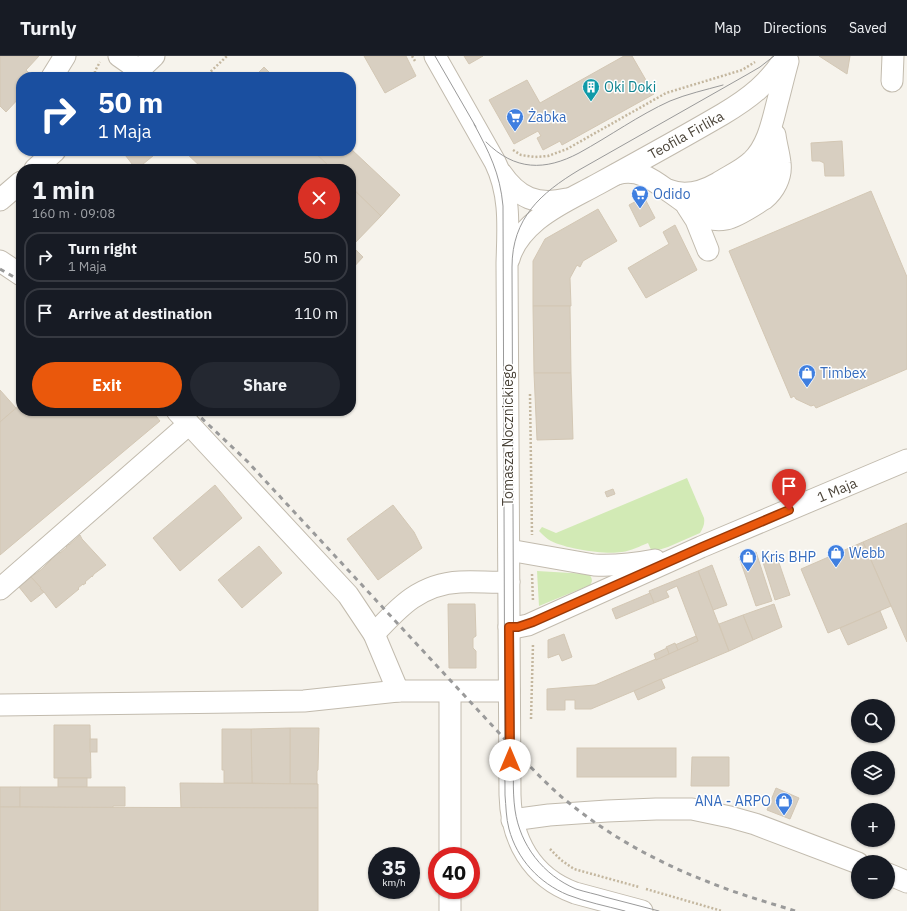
<!DOCTYPE html>
<html lang="en">
<head>
<meta charset="utf-8">
<style>
  :root { --surface:#171b24; --page:#242831; --text:#f1f3f6; --muted:#9ea1a6; --line:#363941; --accent:#ea580c }
  body { margin:0; font-family:"IBM Plex Sans",sans-serif; background:var(--page); color:var(--text); height:100vh; display:flex; flex-direction:column; font-size:15px; white-space:nowrap }
  * { box-sizing:border-box; margin:0 }
  p { font-size:13px; color:var(--muted) }
  .icon { flex:none; width:22px; height:22px; fill:none; stroke:currentColor; stroke-width:2; stroke-linecap:round; stroke-linejoin:round }
  .map { position:relative; flex:1; overflow:hidden }
  .drawer { position:absolute; left:16px; top:108px; width:340px; height:252px; display:flex; flex-direction:column; background:var(--surface); border-radius:16px; box-shadow:0 1px 3px #0004 }
  .drawer>* { flex:none }
  .banner { position:absolute; left:16px; top:16px; width:340px; height:84px; border-radius:16px; box-shadow:0 1px 3px #0004; background:#1a4fa0; color:#fff; overflow:hidden }
  .controls { position:absolute; left:851px; top:643px; display:grid; gap:8px }
  .controls a { display:grid; place-items:center; width:44px; height:44px; border-radius:50%; background:var(--surface); box-shadow:0 1px 3px #0004; font-size:20px }
  .speed { position:absolute; left:368px; top:791px; display:flex; gap:8px; font-size:20px; font-weight:700; text-align:center }
  .speed>* { display:grid; place-content:center; width:52px; height:52px; border-radius:50%; background:var(--surface); box-shadow:0 1px 3px #0004; line-height:1 }
  .speed small { font-size:10px; font-weight:400 }
  .speed .limit { border:6px solid #d22; background:#fff; color:#111 }
  .pin { position:absolute; display:grid; place-items:center; width:34px; height:34px; color:#fff; margin:-41px -17px; border-radius:50% 50% 50% 0; rotate:-45deg; box-shadow:0 0 4px #0007 }
  .pin .icon { rotate:45deg }
  .me { position:absolute; width:44px; margin:-22px; rotate:0deg; stroke-linejoin:round; filter:drop-shadow(0 0 3px #0008) }
  .turn { display:flex; align-items:center; gap:14px; height:84px; padding:0 16px; font-size:18px }
  .turn .icon { width:52px; height:52px; stroke-width:2.5 }
  .turn b { display:block; font-size:28px; line-height:34px }
  .round { display:grid; place-items:center; flex:none; width:42px; height:42px; border-radius:21px; background:var(--page) }
  .headline { display:flex; align-items:center; justify-content:space-between; height:68px; padding:0 16px }
  h1 { font-size:24px; font-weight:700; line-height:30px }
  .primary-button { display:flex; gap:8px; margin-top:auto; padding:8px 16px }
  .primary-button a { flex:1; height:46px; border-radius:24px; background:var(--accent); color:#fff; font-size:16px; font-weight:700; line-height:46px; text-align:center }
  .primary-button a+a { background:var(--page); color:var(--text) }
  ul { padding:0; list-style:none }
  li { display:flex; align-items:center; gap:12px; height:50px; margin:0 8px 6px; padding:0 8px; border:2px solid var(--line); border-radius:16px }
  li div { flex:1 }
  li b { display:block; font-size:15px }
  li em { font-style:normal }
  header { display:flex; align-items:center; gap:24px; box-sizing:border-box; height:56px; padding:0 20px; background:var(--surface); border-bottom:1px solid var(--line) }
  header strong { font-size:19px }
  nav { display:flex; gap:22px; margin-inline-start:auto; font-size:14px }
  .map>svg:first-child { display:block }
</style>
</head>
<body>
<header>
<strong>Turnly</strong>
<nav><a>Map</a><a>Directions</a><a>Saved</a></nav>
</header>
<div class="map">
<svg width="907" height="855" viewBox="0 0 907 855">
  <rect width="100%" height="100%" fill="#f6f3ec"/>
  <g fill="#d2eab5">
    <path d="M687,422L704,462C705,468 703,472 700,477L668,491L652,496L648,487C640,490 631,495 622,496C605,499 567,493 551,485C547,483 543,479 539,475L542,471L556,477Z"/>
    <path d="M537,515L588,518L590,519C592,523 593,525 590,529L539,550Z"/>
  </g>
  <g fill="#d8cfc1" stroke="#d3c7b4">
    <path d="M0,0H39L26,14L33,21H21V40L6,56L0,50Z"/>
    <path d="M364,0H406L416,20L385,37Z"/>
    <path d="M464,0H483L469,8Z"/>
    <path d="M624,0H632L654,38L562,89L560,85L543,94L537,82L541,80L538,75L514,88L489,44L527,24L540,47Z"/>
    <path d="M819,0H850L847,18Z"/>
    <path d="M264,11L274,21H254Z"/>
    <path d="M842,85L844,120H825L824,107L820,105H812L811,87Z"/>
    <path d="M351,93L400,139L381,160L351,131V113H332L313,95H351Z"/>
    <path d="M122,95H159L137,113H136Z"/>
    <path d="M184,95H313L332,113H203Z"/>
    <path d="M351,131L381,160L352,190L363,201L351,214Z"/>
    <path d="M871,135L907,221V313L816,352L814,349L811,350L796,343L794,340L791,342L729,195Z"/>
    <path d="M644,141L655,162L640,171L629,149Z"/>
    <path d="M598,153L617,185L583,205L580,211L577,209L570,222L571,250H533V205L545,183Z"/>
    <path d="M675,169L697,214L646,242L628,212L669,188L663,176Z"/>
    <path d="M533,250H570L571,317H534Z"/>
    <path d="M534,317H571L573,383L537,384Z"/>
    <path d="M0,334L16,352L0,366Z"/>
    <path d="M21,348V355H152L160,365L0,499V366Z"/>
    <path d="M215,429L242,462L180,515L153,482Z"/>
    <path d="M613,433L615,438L607,441L605,436Z"/>
    <path d="M393,449L414,476L422,492L378,524L347,483Z"/>
    <path d="M907,467V586L863,486Z"/>
    <path d="M80,479L82,483L106,509L94,518L92,521V520L85,526L86,527L83,529V528L78,532L79,533L56,552L44,536L40,532H41L31,521L42,513L51,504V502L58,496L60,497L67,491L66,490L69,488V489Z"/>
    <path d="M863,486L891,550L828,577L801,513Z"/>
    <path d="M259,490L282,517L242,552L218,524Z"/>
    <path d="M756,496L772,545L756,550L739,501Z"/>
    <path d="M776,498L790,539L775,544L762,503Z"/>
    <path d="M712,509L727,549L713,554L698,515Z"/>
    <path d="M698,515L729,595L591,653H575V644H565V654H547V633L595,629L698,585L677,530L666,535L669,541L654,547L649,535Z"/>
    <path d="M31,521L41,532H40L42,535H43L44,536L31,546L19,531Z"/>
    <path d="M650,537L654,547L616,563L612,553Z"/>
    <path d="M448,548H475L476,580L473,582V592L476,595V612H449Z"/>
    <path d="M774,548L782,571L753,584L743,559Z"/>
    <path d="M880,555L887,572L848,589L840,572Z"/>
    <path d="M743,559L753,584L729,595L719,568Z"/>
    <path d="M564,578L572,601L562,605L559,598L548,602V584Z"/>
    <path d="M696,580L698,585L678,594L675,589Z"/>
    <path d="M675,587L678,594L669,598L666,591Z"/>
    <path d="M667,592L669,598L656,604L654,598Z"/>
    <path d="M661,623L665,632L638,644L634,635Z"/>
    <path d="M54,669H90L91,722H54Z"/>
    <path d="M290,672H319L318,714L317,715V728H290Z"/>
    <path d="M290,672V728L252,727L251,673Z"/>
    <path d="M222,673H251L252,727H224V714H222Z"/>
    <rect x="90" y="683" width="7" height="13"/>
    <rect x="577" y="692" width="99" height="29"/>
    <path d="M692,701H729V730H691Z"/>
    <rect x="58" y="722" width="29" height="9"/>
    <path d="M180,727L318,728V752H181Z"/>
    <rect x="0" y="731" width="20" height="20"/>
    <path d="M20,731H125V750H113V752L20,751Z"/>
    <path d="M776,732L799,742L790,763L767,754Z"/>
    <path d="M0,751L318,752V855H0Z"/>
  </g>
  <g fill="none" stroke-linecap="round" stroke-linejoin="round">
    <g stroke="#c2bbae" stroke-width="23">
      <g id="minor">
        <path d="M119,0L139,14"/>
        <path d="M435,0L495,106C511,139 508,172 507,207L510,739C511,783 531,821 575,837L642,855"/>
        <path d="M52,21L65,0"/>
        <path d="M132,21L154,0"/>
        <path d="M892,25L893,0"/>
        <path d="M35,113L55,95"/>
        <path d="M501,117C518,142 537,150 567,143"/>
        <path d="M617,118C637,112 652,123 667,134C676,140 684,146 692,152C704,160 711,166 726,163C737,161 754,149 764,143C774,135 782,121 780,107C779,97 776,88 775,79"/>
        <path d="M668,134C685,141 704,135 718,127C729,120 743,114 752,105C769,89 773,62 779,40C782,28 785,16 788,5"/>
        <path d="M0,144L21,126"/>
        <path d="M687,147C708,157 724,144 742,134C749,130 757,126 763,120C769,111 773,101 774,91"/>
        <path d="M687,150L696,164L708,194"/>
        <path d="M509,203C513,188 525,174 537,164C555,149 578,139 598,128C640,105 682,82 723,58C750,42 769,27 786,0"/>
        <path d="M0,205L21,219"/>
        <path d="M177,355L348,539L374,578L398,635"/>
        <path d="M509,494L594,509C615,510 634,508 655,504"/>
        <path d="M0,533L189,368"/>
        <path d="M509,571H518L528,569L701,491L907,404"/>
        <path d="M374,578C399,551 420,528 460,526C476,525 493,527 509,526"/>
        <path d="M450,635V800"/>
        <path d="M0,649L304,645L398,635H509"/>
        <path d="M512,764L549,759L607,755L656,753H692L730,761L755,768L858,807"/>
        <path d="M888,818L907,826"/>
        <path d="M450,834V855"/>
      </g>
    </g>
    <g stroke="#c4b79f" stroke-width="2.5" stroke-dasharray="2 2" stroke-linecap="butt">
      <path d="M412,0L415,5"/>
      <path d="M95,21V15L100,6"/>
      <path d="M205,21L227,0"/>
      <path d="M513,94L521,99L535,101L548,100L567,93L666,37L742,14L755,6"/>
      <path d="M530,338L532,479"/>
      <path d="M532,518L533,545"/>
      <path d="M531,663L533,588"/>
      <path d="M550,793L561,804L574,813L639,831"/>
      <path d="M646,833L722,855"/>
    </g>
    <use href="#minor" stroke="#fff" stroke-width="21"/>
    <g stroke="#9a9a9a" stroke-width="1">
      <path d="M435,0L476,71"/>
      <path d="M474,68C489,96 500,117 503,150L505,739C506,750 506,762 509,773C517,803 539,827 568,839C586,846 606,850 625,855"/>
      <path d="M486,86C515,115 545,115 579,97C610,80 639,59 670,45C687,38 705,34 723,29"/>
      <path d="M659,855C641,850 623,846 605,841C596,838 585,836 576,833C543,819 520,789 515,754C512,733 514,711 514,690L512,211C512,162 541,137 579,114L748,18L760,11L774,0"/>
    </g>
    <g stroke="#9a9a9a" stroke-width="3" stroke-dasharray="5 5" stroke-linecap="butt">
      <path d="M0,213L21,225"/>
      <path d="M194,355L247,405L514,693C534,715 554,736 578,754C618,785 664,809 711,827C738,838 767,846 795,855"/>
    </g>
  </g>
  <g fill="none" stroke-linecap="round" stroke-linejoin="round">
    <g stroke="#983908" stroke-width="10">
      <path id="route" d="M510,704L509,571H518L533,566L702,491L789,454"/>
    </g>
    <use href="#route" stroke="#ea580c" stroke-width="7"/>
  </g>
  <defs>
    <g id="building-pin" transform="scale(0.9)"><path d="M0 17L-7.5 6A9.5 9.5 0 1 1 7.5 6Z" fill="#0f9aa8" stroke="#fff"/><path d="M-4-6H4V6H1V3H-1V6H-4ZM-2.5-4.3h1.7v1.8h-1.7ZM.8-4.3h1.7v1.8H.8ZM-2.5-1h1.7V.8h-1.7ZM.8-1h1.7V.8H.8Z" fill="#fff"/></g>
    <g id="supermarket-pin" transform="scale(0.9)"><path d="M0 17L-7.5 6A9.5 9.5 0 1 1 7.5 6Z" fill="#3f7fe0" stroke="#fff"/><path d="M-6-5.5h2.5l.6 2H6L4.5 2H-2.5L-4.4-4H-6ZM-1.5 3.2a1.3 1.3 0 1 0 .1 0ZM3 3.2a1.3 1.3 0 1 0 .1 0Z" fill="#fff"/></g>
    <g id="shop-pin" transform="scale(0.9)"><path d="M0 17L-7.5 6A9.5 9.5 0 1 1 7.5 6Z" fill="#3f7fe0" stroke="#fff"/><path d="M-5-2.5h2.3a2.7 3.5 0 0 1 5.4 0H5L5.5 6h-11ZM-1.5-2.5h3a1.5 2.3 0 0 0-3 0Z" fill="#fff"/></g>
  </defs>
  <g fill-rule="evenodd">
    <use href="#building-pin" x="591" y="31"/>
    <use href="#supermarket-pin" x="515" y="61"/>
    <use href="#supermarket-pin" x="640" y="138"/>
    <use href="#shop-pin" x="807" y="317"/>
    <use href="#shop-pin" x="836" y="497"/>
    <use href="#shop-pin" x="748" y="501"/>
    <use href="#shop-pin" x="784" y="745"/>
  </g>
  <g text-anchor="middle" dominant-baseline="central" stroke-width="3" stroke-linejoin="round" paint-order="stroke">
    <g font-size="14" fill="#0d838f" stroke="#fff" text-anchor="start">
      <text x="604" y="31">Oki Doki</text>
    </g>
    <g font-size="14" fill="#366cbe" stroke="#fff" text-anchor="start">
      <text x="528" y="61">Żabka</text>
      <text x="653" y="138">Odido</text>
      <text x="820" y="317">Timbex</text>
      <text x="849" y="497">Webb</text>
      <text x="761" y="501">Kris BHP</text>
      <text x="771" y="745" text-anchor="end">ANA - ARPO</text>
    </g>
    <g font-size="14" fill="#4b4439" stroke="#fff">
      <text transform="translate(686 79) rotate(-29)">Teofila Firlika</text>
      <text transform="translate(508 379) rotate(-90)">Tomasza Nocznickiego</text>
      <text transform="translate(837 434) rotate(-23)">1 Maja</text>
    </g>
  </g>
</svg>
<div class="controls">
<a><svg class="icon" aria-label="search" viewBox="0 0 24 24"><circle cx="10" cy="10" r="6"/><path d="M15 15l6 6"/></svg></a>
<a><svg class="icon" aria-label="layers" viewBox="0 0 24 24"><path d="M12 4l9 5-9 5-9-5zM3 14l9 5 9-5"/></svg></a>
<a>+</a>
<a>−</a>
</div>
<div class="speed"><div>35<small>km/h</small></div><div class="limit">40</div></div>
<div class="pin" style="left:789px;top:454px;background:#d93025"><svg class="icon" aria-label="arrive" viewBox="0 0 24 24"><path d="M6 21V4h12l-3 4 3 4H6"/></svg></div>
<svg class="me" style="left:510px;top:704px" viewBox="-20 -20 40 40"><circle r="19" fill="#fff"/><path d="M0-13L10 11 0 6-10 11z" fill="#ea580c"/></svg>
<div class="banner">
<div class="turn"><svg class="icon" aria-label="right" viewBox="0 0 24 24"><path d="M7 20v-9h11M14 6l5 5-5 5"/></svg><div><b>50 m</b>1 Maja</div></div>
</div>
<section class="drawer">
<div class="headline"><div><h1>1 min</h1><p>160 m · 09:08</p></div><a class="round" style="background:#d93025;color:#fff"><svg class="icon" aria-label="close" viewBox="0 0 24 24"><path d="M6 6l12 12M18 6L6 18"/></svg></a></div>
<ul>
<li><svg class="icon" aria-label="right" viewBox="0 0 24 24"><path d="M7 20v-9h11M14 6l5 5-5 5"/></svg><div><b>Turn right</b><p>1 Maja</p></div><em>50 m</em></li>
<li><svg class="icon" aria-label="arrive" viewBox="0 0 24 24"><path d="M6 21V4h12l-3 4 3 4H6"/></svg><div><b>Arrive at destination</b></div><em>110 m</em></li>
</ul>
<div class="primary-button"><a>Exit</a><a>Share</a></div>
</section>
</div>
</body>
</html>
